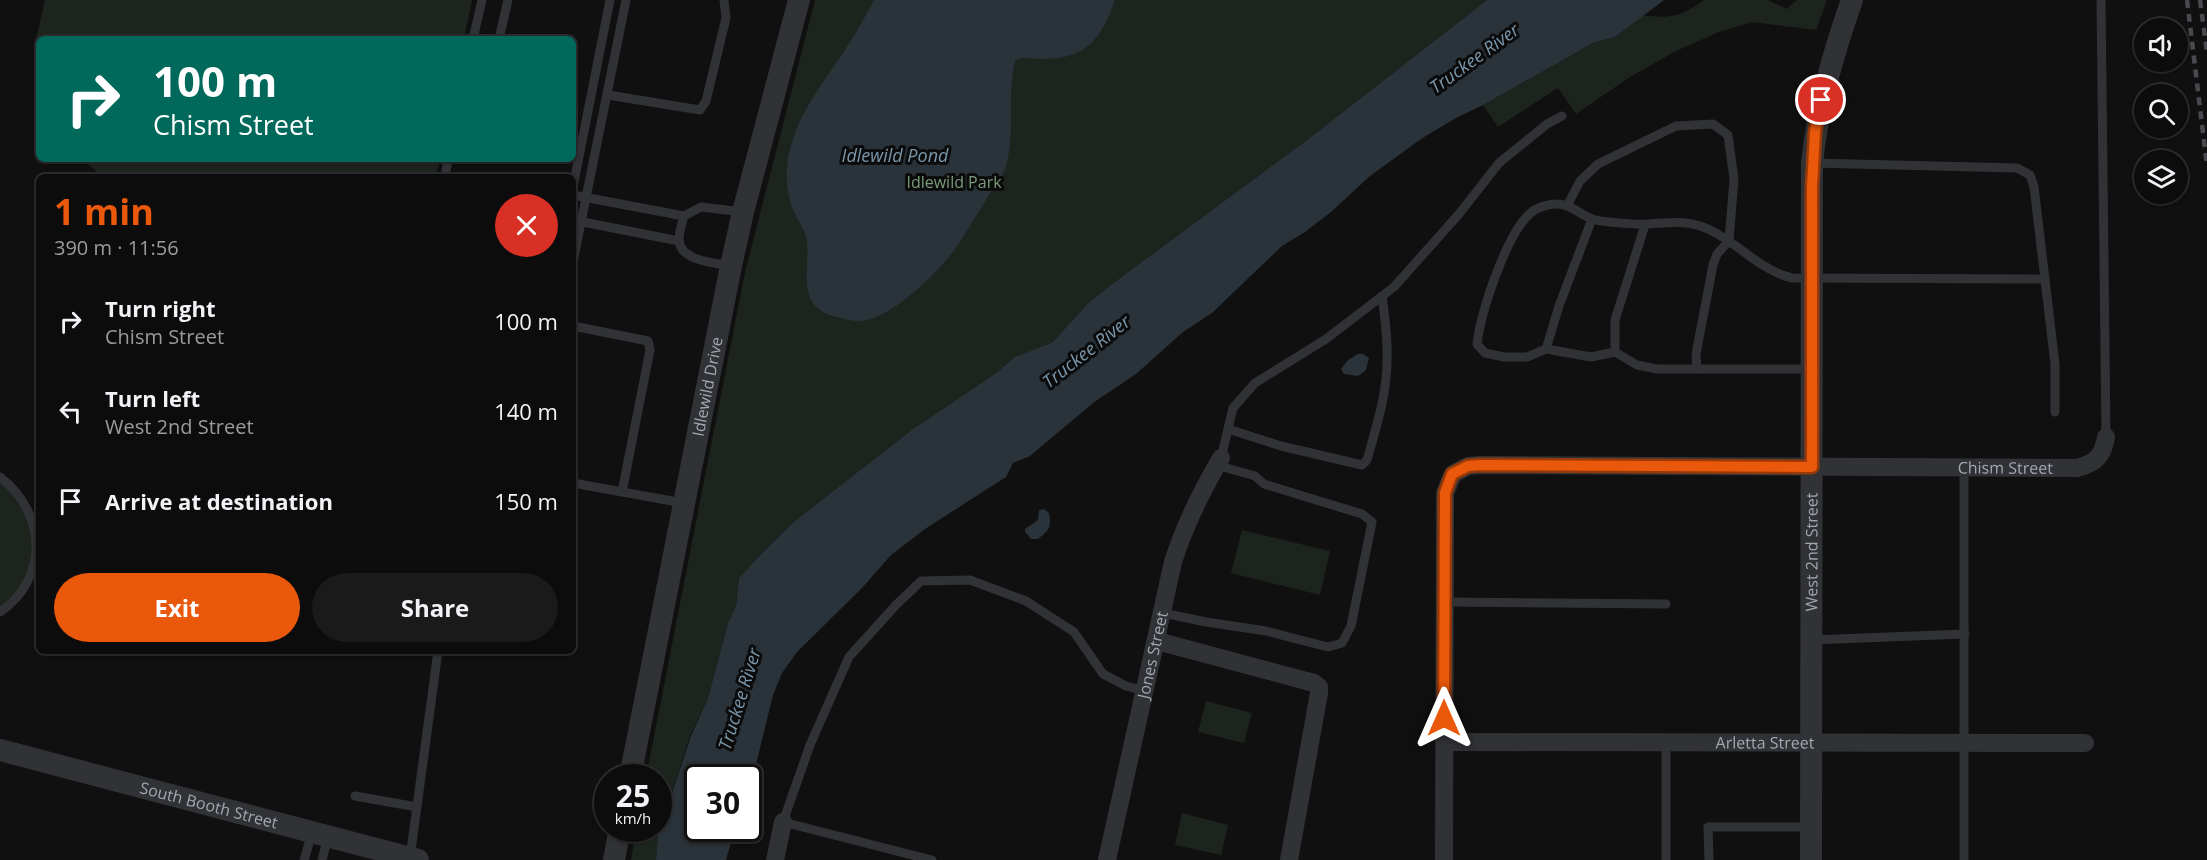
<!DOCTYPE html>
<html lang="en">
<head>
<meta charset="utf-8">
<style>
  :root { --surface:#0c0c0d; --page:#1a1a1b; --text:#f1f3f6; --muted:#9a9b9d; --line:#2c2c2e; --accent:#ea580c }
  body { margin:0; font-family:"Open Sans",sans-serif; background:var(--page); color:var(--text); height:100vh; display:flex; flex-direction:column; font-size:22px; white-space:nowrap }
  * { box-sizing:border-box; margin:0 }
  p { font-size:20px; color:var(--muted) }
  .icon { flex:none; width:33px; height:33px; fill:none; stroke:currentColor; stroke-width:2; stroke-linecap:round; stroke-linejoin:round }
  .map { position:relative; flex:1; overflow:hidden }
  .side { position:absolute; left:36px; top:174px; width:540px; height:480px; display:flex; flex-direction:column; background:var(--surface); border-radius:9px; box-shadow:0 2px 4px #0004,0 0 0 2px var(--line) }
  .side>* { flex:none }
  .hud { position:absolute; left:36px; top:36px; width:540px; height:126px; border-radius:9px; box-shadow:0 2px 4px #0004,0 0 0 2px var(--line); background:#00695c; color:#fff; overflow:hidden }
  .controls { position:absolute; left:2134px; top:18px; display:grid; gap:12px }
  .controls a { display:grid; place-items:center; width:54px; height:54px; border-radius:50%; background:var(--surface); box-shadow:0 2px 4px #0004,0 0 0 2px var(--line); font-size:30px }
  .speed { position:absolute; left:594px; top:764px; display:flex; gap:12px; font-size:30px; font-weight:700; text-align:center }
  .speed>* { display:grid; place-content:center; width:78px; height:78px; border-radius:50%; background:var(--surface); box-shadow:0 2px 4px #0004,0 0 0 2px var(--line); line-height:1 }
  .speed small { font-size:15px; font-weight:400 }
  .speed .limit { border:3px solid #111; border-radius:9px; background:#fff; color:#111 }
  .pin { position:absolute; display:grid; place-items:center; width:51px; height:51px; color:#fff; margin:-26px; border:3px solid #fff; border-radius:50%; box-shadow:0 2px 6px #0007 }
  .me { position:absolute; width:66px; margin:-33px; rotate:0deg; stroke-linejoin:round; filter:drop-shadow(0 0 4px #0008) }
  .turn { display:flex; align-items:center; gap:21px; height:126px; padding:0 18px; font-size:27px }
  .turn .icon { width:78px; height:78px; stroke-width:2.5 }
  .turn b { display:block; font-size:42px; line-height:51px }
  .round { display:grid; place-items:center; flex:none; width:63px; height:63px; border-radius:32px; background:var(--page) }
  .headline { display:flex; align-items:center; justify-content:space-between; height:102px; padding:0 18px }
  h1 { font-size:36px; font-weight:700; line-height:45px; color:var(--accent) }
  .primary-button { display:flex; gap:12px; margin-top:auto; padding:12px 18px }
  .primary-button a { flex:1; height:69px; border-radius:36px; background:var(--accent); color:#fff; font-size:24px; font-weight:700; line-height:69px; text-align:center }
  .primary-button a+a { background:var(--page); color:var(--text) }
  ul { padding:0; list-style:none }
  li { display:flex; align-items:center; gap:18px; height:90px; padding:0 18px }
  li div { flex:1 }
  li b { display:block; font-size:22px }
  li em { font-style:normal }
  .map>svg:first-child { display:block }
</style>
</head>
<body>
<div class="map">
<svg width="2207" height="860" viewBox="0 0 2207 860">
  <rect width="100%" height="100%" fill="#101011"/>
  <g fill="#1d231d">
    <path d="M45,0H472L464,39H39V45L35,44Z"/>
    <path d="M815,0H1487L1307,140L1120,278L1087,304L1053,342L1015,357L996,373L913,429L796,520L763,552L739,578L736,606L728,623L708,698L690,736L658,835L656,860H631L636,828H658V777H646L745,272Z"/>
    <path d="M1704,0H1768L1787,9L1797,0H1827L1816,30L1752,22L1719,32L1676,51L1630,77L1576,114L1558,88L1498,127L1483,105L1595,42L1615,37L1642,15C1670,19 1681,17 1704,0Z"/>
    <path d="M82,159H440L436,177H103Z"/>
    <path d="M0,477L11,485L35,530L28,580L0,612Z"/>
    <path d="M1242,530L1330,551L1320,595L1231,573Z"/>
    <path d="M1206,701L1252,713L1244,743L1198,732Z"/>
    <path d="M1182,813L1228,825L1221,855L1175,845Z"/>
  </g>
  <g fill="#2a3339">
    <path d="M874,0H1115C1101,39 1087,59 1042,59C1033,59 1023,55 1015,61C1006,97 1017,136 1004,172C987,197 972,224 955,249C938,273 897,312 868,320C859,322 850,321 841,318C830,316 817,311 811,300C803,283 809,259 807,241C805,230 799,222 794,212C787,196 785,176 788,159C795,121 813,97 834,66C849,45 862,23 874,0Z"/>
    <path d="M1487,0H1664L1615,37L1595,42L1483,105L1454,119L1421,139L1370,176L1331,212L1305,232L1282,246L1212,313L1183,332L1136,374L1093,403L1030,456L1013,463L1006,477L925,529L891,555L862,588L797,652L782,673L773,695L749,793L748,777H698V828H735L726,860H656L658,835L691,736L708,698L728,623L736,606L739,578L763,552L796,520L913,429L996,373L1015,357L1053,342L1087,304L1120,278L1307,140Z"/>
    <path d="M1358,354H1363L1369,358L1366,370L1358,376L1344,374L1341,369L1348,360Z"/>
    <path d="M1044,509L1049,513C1052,526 1049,531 1038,539H1031L1025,532V529L1038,520L1039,510Z"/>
  </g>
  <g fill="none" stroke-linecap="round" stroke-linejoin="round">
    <g stroke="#313236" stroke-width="9">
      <path d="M2101,0L2106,437"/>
      <path d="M473,39L482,0"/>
      <path d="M499,39L508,0"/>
      <path d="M608,95L700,110L706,101L726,18L724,0"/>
      <path d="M1812,163L2017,168L2030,175L2034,187L2055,364V412"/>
      <path d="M445,177L448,159"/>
      <path d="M573,187L610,0"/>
      <path d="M573,195L684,216"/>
      <path d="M1567,206L1580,181L1598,164L1676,126L1713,124L1728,135L1734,179L1729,241L1717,254L1713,265L1696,354L1697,369"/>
      <path d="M573,220L679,241"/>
      <path d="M573,262L626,0"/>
      <path d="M731,266C715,263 680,261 679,240C679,232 682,223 684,216L701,207L743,212"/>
      <path d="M573,326L648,341L650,350L622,492"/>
      <path d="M1546,349L1559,306L1592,219"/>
      <path d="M1615,352V320L1645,225"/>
      <path d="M1812,369H1657L1637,365L1615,352L1591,357L1546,349L1527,357H1504L1485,353L1477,344C1481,312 1507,230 1533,211C1537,208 1549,204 1555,204C1570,203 1579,214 1592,219C1601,222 1611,222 1619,223C1628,223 1638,225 1647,224C1669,223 1688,219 1710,230C1738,243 1761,271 1792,278L2045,279"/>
      <path d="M1228,429L1281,446L1362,465L1367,460C1376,428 1387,394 1387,361C1388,339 1385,317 1382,296"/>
      <path d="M1221,458L1233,408L1255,383L1326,339L1394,287L1459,214L1499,163L1547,124L1562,116"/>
      <path d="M0,477C46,512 50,578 0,612"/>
      <path d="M573,483L683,503"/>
      <path d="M1445,602L1666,604"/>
      <path d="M1163,613L1206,622L1266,631L1328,647L1342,643L1351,626L1372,522L1362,514L1264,484L1255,476L1216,465"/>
      <path d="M1811,640L1965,634"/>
      <path d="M355,796L417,807"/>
      <path d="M410,858L438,651"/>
      <path d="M304,860L312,833"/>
      <path d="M322,860L328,837"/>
      <path d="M932,860L783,822L810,745L849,657L895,606L921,581L970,580L1026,601L1074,632L1103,674L1126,686L1145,691"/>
      <path d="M1666,860V743"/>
      <path d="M1709,860L1708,827H1811"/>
      <path d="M1964,860V467"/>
    </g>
    <g stroke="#313236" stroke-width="18">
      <path d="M1157,641L1314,683L1319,687V693L1289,860"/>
      <path id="s1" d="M1444,742L2085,743"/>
      <path d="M775,860L783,822"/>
      <path id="s2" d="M1107,860L1173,562C1185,524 1201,492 1221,458"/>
      <path id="s3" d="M1444,860L1445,493L1453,474L1468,466L1480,465L2077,468C2096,463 2103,456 2106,437"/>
    </g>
    <g stroke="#313236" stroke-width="22">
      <path id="s4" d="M0,750L418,860"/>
      <path id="s5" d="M630,777L731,266L743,212L799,0"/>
      <path d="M614,860L620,828"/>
      <path id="s6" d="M1811,860L1812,163C1818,106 1833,54 1852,0"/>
    </g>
    <g stroke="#484a4f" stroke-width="4.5" stroke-dasharray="8 6" stroke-linecap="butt">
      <path d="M2187,0L2207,166"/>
      <path d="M2200,0L2207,52"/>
    </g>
  </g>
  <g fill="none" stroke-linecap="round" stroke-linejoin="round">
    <g stroke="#983908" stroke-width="15">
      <path id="route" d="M1444,718L1445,493L1452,474L1468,466L1480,465L1812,467V187L1815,132L1821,100"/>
    </g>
    <use href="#route" stroke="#ea580c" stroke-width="10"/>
  </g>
  <g text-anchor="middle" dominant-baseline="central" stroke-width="6" stroke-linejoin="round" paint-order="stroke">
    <g font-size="16" fill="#7a9b7a" stroke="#0b0b0c">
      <text x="954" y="182">Idlewild Park</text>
    </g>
    <g font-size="16" fill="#a2a7b1" stroke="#0b0b0c">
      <text stroke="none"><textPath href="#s5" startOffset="398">Idlewild Drive</textPath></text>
      <text stroke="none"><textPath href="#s3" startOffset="942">Chism Street</textPath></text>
      <text stroke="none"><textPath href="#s6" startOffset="308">West 2nd Street</textPath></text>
      <text stroke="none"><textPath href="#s2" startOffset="210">Jones Street</textPath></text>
      <text stroke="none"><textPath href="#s1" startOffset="321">Arletta Street</textPath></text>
      <text stroke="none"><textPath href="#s4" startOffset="216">South Booth Street</textPath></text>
    </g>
    <g font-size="18" font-style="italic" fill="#7a97ab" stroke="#0b0b0c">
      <text transform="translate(1474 58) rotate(-36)">Truckee River</text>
      <text x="895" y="155">Idlewild Pond</text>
      <text transform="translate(1086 351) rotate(-38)">Truckee River</text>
      <text transform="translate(739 699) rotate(-73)">Truckee River</text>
    </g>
  </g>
</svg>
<div class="controls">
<a><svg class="icon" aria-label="sound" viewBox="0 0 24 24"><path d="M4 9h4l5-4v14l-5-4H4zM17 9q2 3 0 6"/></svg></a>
<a><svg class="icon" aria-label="search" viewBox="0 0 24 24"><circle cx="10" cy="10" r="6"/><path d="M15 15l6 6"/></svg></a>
<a><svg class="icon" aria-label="layers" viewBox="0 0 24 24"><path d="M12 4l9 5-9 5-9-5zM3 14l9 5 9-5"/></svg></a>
</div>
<div class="speed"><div>25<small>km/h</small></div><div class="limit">30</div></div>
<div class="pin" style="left:1821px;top:100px;background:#d93025"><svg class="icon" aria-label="arrive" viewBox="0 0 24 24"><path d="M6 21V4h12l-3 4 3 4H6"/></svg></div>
<svg class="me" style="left:1444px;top:718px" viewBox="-20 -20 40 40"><path d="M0-17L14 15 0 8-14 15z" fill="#ea580c" stroke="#fff" stroke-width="4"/></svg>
<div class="hud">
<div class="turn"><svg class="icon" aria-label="right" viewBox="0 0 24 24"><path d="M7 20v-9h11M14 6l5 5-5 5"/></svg><div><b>100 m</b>Chism Street</div></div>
</div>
<section class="side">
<div class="headline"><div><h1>1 min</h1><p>390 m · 11:56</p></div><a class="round" style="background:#d93025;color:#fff"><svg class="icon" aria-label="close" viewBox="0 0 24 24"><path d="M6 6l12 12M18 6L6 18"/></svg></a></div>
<ul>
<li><svg class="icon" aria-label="right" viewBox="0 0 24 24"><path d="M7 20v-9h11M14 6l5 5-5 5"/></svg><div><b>Turn right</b><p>Chism Street</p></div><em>100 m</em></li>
<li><svg class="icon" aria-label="left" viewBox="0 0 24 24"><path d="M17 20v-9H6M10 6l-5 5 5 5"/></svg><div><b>Turn left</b><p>West 2nd Street</p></div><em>140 m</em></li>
<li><svg class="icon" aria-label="arrive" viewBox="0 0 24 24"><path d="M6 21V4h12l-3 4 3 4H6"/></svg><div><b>Arrive at destination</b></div><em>150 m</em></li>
</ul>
<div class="primary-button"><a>Exit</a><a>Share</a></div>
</section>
</div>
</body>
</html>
